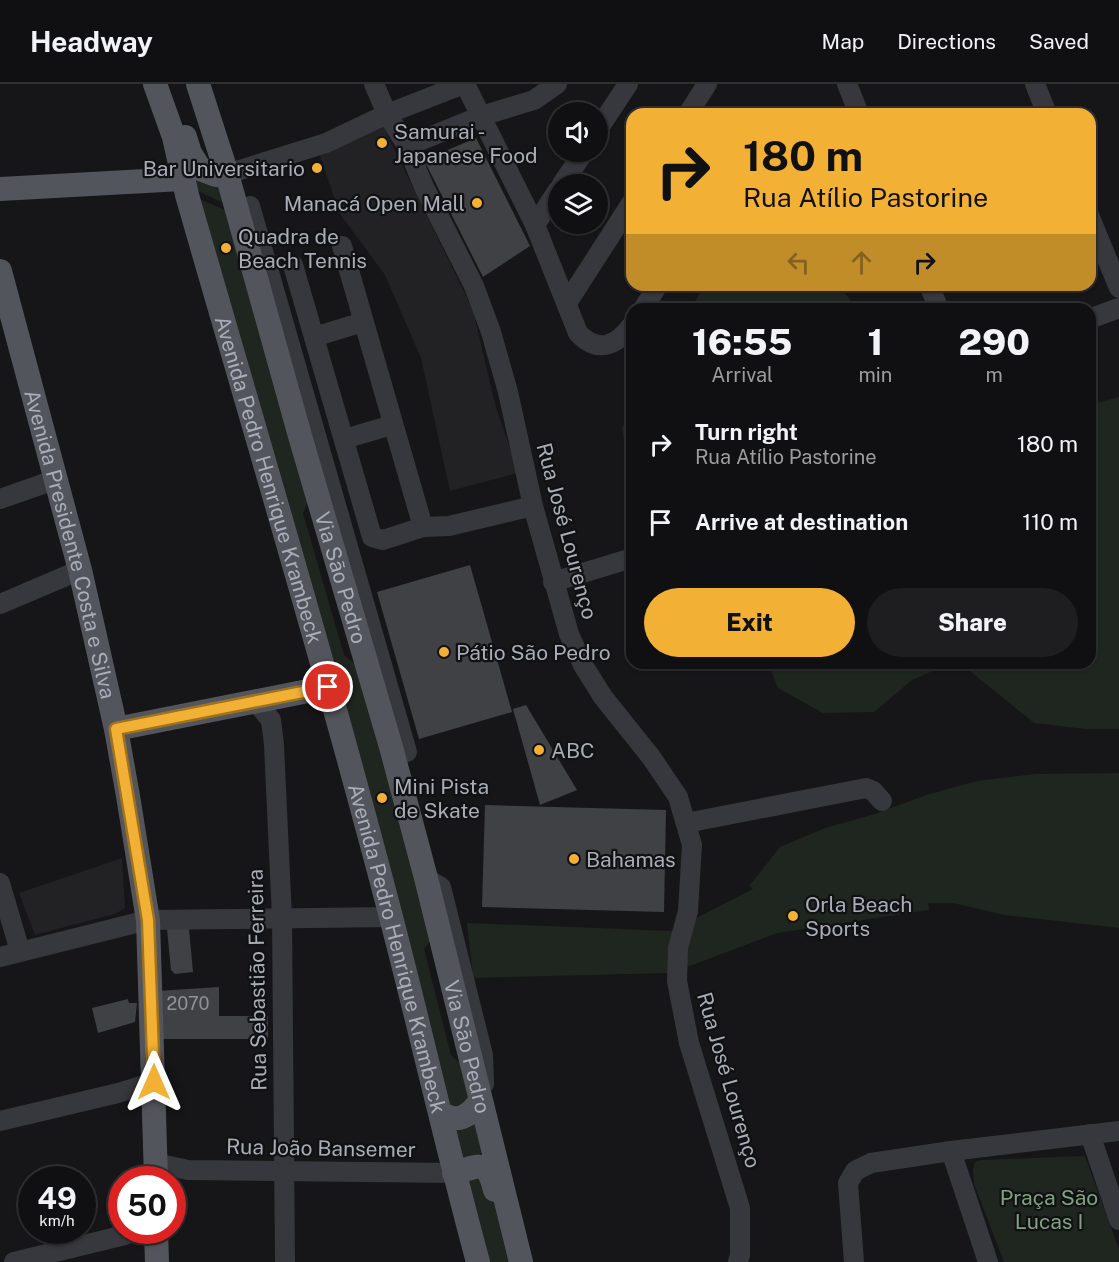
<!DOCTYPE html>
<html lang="en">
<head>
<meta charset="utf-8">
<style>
  :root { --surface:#101012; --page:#1e1e20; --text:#f1f3f6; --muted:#9c9d9f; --line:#303032; --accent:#f2b134 }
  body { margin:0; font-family:"Public Sans",sans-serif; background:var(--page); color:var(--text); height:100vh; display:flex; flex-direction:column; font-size:22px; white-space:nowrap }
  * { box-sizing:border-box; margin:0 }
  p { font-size:20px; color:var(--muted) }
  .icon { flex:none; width:33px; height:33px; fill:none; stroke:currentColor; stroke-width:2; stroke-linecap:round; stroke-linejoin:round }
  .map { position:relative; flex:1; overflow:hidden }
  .details { position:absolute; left:626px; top:219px; width:470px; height:366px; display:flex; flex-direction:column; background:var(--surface); border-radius:18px; box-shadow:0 2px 4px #0004,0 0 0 2px var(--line) }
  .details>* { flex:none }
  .banner { position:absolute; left:626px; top:24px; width:470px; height:183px; border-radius:18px; box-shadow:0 2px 4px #0004,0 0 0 2px var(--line); background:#f2b134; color:#111; overflow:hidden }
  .controls { position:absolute; left:548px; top:18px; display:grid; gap:12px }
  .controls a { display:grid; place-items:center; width:60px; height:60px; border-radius:50%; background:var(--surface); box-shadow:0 2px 4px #0004,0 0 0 2px var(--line); font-size:30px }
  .speed { position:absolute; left:18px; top:1082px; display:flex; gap:12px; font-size:30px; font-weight:700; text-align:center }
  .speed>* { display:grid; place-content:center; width:78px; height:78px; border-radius:50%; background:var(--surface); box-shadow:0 2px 4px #0004,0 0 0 2px var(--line); line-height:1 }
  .speed small { font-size:15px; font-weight:400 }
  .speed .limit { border:9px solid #d22; background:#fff; color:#111 }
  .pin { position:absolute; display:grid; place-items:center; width:51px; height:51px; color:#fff; margin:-26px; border:3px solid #fff; border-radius:50%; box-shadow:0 2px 6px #0007 }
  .me { position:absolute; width:66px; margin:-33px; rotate:0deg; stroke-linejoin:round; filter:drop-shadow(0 0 4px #0008) }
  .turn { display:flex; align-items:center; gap:21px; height:126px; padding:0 18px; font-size:27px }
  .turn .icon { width:78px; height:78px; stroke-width:2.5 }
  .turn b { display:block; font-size:42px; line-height:51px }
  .lanes { display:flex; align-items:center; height:57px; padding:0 18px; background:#0003; justify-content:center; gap:30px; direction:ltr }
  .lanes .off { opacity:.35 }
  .eta { display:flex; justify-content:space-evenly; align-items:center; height:102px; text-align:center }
  .eta b { font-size:36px; font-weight:800; line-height:42px }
  .cta { display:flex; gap:12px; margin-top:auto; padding:12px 18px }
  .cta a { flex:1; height:69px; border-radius:36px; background:var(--accent); color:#111; font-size:24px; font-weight:800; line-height:69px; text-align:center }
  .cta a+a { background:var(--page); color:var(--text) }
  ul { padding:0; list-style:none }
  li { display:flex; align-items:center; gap:18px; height:78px; padding:0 18px }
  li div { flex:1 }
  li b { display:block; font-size:22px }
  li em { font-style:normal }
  header { display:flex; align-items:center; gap:36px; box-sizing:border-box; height:84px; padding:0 30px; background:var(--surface); border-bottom:2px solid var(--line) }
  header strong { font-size:28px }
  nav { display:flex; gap:33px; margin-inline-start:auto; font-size:21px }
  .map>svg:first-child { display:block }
</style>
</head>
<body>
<header>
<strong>Headway</strong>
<nav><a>Map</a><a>Directions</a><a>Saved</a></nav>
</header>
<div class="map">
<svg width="1119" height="1178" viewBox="0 0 1119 1178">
  <rect width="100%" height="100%" fill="#161618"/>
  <g fill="#222225">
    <path d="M383,42L473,226L495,320L518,389L450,407L421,274L385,191L340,130L320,72Z"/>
    <path d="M122,774L125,824L115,830L35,851L19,809Z"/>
  </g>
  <g fill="#1e261f">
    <path d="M195,87L217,97L223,119L194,105Z"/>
    <path d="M197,114L225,126L309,416L303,429L344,571L356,581L431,856L424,865L451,971L464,983L469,1019L454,1023L446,1016L444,1009L447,1007L444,1004Z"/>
    <path d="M705,201H839L857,225H690Z"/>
    <path d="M1119,313V645H1085L1034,639L960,579H1089V321Z"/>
    <path d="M631,322V397L630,395L622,344Z"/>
    <path d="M768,579H951L912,596L874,628L823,629L778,604Z"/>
    <path d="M1119,689V844L1004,831L953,819H928L929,826L777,849L671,889L473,894L467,839L671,847L753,805L749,802L780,763L825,744L875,730L926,711L977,697L1035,690Z"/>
    <path d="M478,1038L486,1068L460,1075L452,1045Z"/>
    <path d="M1085,1072L1119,1165V1178H1004L974,1100L973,1087L975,1078L981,1076Z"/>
    <path d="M487,1092L509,1178H490L470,1101L469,1093Z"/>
  </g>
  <g fill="#404145">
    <path d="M476,54L530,162L483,193L424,76Z"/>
    <path d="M470,481L512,628L419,655L377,508Z"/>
    <path d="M526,621L577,706L540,721L513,625Z"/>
    <path d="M485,721L666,726L664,828L482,823Z"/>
    <path d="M182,841L189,845L193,888L175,890L171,886L167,845Z"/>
    <path d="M219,903V932H268V955H158L157,907Z"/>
    <path d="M128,915L129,919H137L135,938L98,949L92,924Z"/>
  </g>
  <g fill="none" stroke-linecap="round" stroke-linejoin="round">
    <g stroke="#37383d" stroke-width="20">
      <path d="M374,0L387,30L407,62L424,103L474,202L491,248L508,308L533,422L569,550L583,581L603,613L651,673L678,713L692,761L688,827L678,864L677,897L689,959L740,1124V1171L738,1178"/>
      <path d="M465,0L535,141L578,249C598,270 616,262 632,241"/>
      <path d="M847,0L859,30"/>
      <path d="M1035,0L1047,30"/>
      <path d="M688,30L707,0"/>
      <path d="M597,47L628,0"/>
      <path d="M407,62L481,32L534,16L557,0"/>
      <path d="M227,90L326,59L387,30L464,0"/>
      <path d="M562,100L584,68"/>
      <path d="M250,122L407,668"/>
      <path d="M1089,131L1119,204"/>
      <path d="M535,141L558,106"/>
      <path d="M342,162L423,443L449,442L533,422"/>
      <path d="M293,181L372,453L383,456L423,443"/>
      <path d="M929,201L939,225"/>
      <path d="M567,219L632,118"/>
      <path d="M643,225L658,201"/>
      <path d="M1089,235L1119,224"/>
      <path d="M314,253L363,238"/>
      <path d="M344,355L392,341"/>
      <path d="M0,415L54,396"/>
      <path d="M553,498L632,474"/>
      <path d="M0,520L80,486"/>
      <path d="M256,618L271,636L274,661L282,834L285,1178"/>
      <path d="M686,739L866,704L873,707L882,717"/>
      <path d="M426,794L441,803L483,971L484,1000"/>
      <path d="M0,799L20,867"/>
      <path d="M0,873L148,836L391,833"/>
      <path d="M0,1037L118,1009L154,998"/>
      <path d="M1090,1050L1119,1136"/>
      <path d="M951,1067L988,1178"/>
      <path d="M156,1079L188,1086L454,1089"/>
      <path d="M14,1178L125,1151L134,1146"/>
      <path d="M854,1178L848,1099L855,1087L871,1079L951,1067L1119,1047"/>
    </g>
    <g stroke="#53555c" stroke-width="24">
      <path id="s1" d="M155,0L174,53L187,111C256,351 328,591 391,833C421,948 447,1064 478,1178"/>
      <path id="s2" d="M198,0L227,90L300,352L391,663L426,794L521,1178"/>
      <path d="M185,53L190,69L200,85L216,91L227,90"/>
      <path d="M0,105L182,95"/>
      <path id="s3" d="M0,187L80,486L116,645L128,712L148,836L156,1095"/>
      <path d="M116,645L328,603"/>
      <path d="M440,1028C457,1041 470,1032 480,1017"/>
      <path d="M454,1089C481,1081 487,1075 495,1106"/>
      <path d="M156,1146L157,1178"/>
    </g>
  </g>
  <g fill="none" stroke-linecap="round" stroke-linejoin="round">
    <g stroke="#9d7322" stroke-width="15">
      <path id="route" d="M154,998L148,836L116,645L328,603"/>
    </g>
    <use href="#route" stroke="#f2b134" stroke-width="10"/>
  </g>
  <g fill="#f2b134" stroke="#111113" stroke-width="2">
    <circle cx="382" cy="59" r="6"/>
    <circle cx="317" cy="84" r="6"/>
    <circle cx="477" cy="119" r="6"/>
    <circle cx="226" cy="164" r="6"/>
    <circle cx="444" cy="568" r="6"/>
    <circle cx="539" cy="666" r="6"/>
    <circle cx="382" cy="714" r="6"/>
    <circle cx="574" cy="775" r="6"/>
    <circle cx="793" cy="832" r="6"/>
  </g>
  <g text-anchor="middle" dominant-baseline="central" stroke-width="4.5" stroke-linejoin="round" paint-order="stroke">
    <g font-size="18" fill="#8e929b">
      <text x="188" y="919">2070</text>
    </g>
    <g font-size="21" fill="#a8adb8" stroke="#111113" text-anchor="start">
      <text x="394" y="47">Samurai -<tspan x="394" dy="24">Japanese Food</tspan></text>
      <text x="305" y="84" text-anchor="end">Bar Universitario</text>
      <text x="465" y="119" text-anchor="end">Manacá Open Mall</text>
      <text x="238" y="152">Quadra de<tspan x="238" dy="24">Beach Tennis</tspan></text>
      <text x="456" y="568">Pátio São Pedro</text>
      <text x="551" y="666">ABC</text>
      <text x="394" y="702">Mini Pista<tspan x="394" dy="24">de Skate</tspan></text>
      <text x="586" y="775">Bahamas</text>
      <text x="805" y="820">Orla Beach<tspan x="805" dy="24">Sports</tspan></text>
    </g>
    <g font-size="21" fill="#a8adb8" stroke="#111113">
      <text stroke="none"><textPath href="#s1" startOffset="412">Avenida Pedro Henrique Krambeck</textPath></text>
      <text transform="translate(567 447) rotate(75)">Rua José Lourenço</text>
      <text stroke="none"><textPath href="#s3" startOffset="282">Avenida Presidente Costa e Silva</textPath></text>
      <text stroke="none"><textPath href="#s2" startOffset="514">Via São Pedro</textPath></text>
      <text stroke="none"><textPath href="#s1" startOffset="898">Avenida Pedro Henrique Krambeck</textPath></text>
      <text transform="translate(257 896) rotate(-91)">Rua Sebastião Ferreira</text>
      <text stroke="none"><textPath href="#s2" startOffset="1000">Via São Pedro</textPath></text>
      <text transform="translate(729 996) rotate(74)">Rua José Lourenço</text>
      <text transform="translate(321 1064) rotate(1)">Rua João Bansemer</text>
    </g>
    <g font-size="21" fill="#7fa381" stroke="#111113">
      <text x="1049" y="1113">Praça São<tspan x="1049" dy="24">Lucas I</tspan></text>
    </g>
  </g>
</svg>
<div class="controls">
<a><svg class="icon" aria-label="sound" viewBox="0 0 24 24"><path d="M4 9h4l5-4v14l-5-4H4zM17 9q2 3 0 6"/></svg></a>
<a><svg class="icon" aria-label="layers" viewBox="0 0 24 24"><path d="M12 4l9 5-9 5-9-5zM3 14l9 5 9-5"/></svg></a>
</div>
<div class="speed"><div>49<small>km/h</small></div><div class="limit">50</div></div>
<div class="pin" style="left:328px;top:603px;background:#d93025"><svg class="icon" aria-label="arrive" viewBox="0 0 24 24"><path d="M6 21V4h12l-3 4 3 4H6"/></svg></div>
<svg class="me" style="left:154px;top:998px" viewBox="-20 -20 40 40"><path d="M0-17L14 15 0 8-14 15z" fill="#f2b134" stroke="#fff" stroke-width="4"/></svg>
<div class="banner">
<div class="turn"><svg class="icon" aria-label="right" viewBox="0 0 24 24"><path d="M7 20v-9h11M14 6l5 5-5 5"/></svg><div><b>180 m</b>Rua Atílio Pastorine</div></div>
<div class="lanes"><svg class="icon off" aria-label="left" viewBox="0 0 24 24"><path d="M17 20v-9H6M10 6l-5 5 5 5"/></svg><svg class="icon off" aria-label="ahead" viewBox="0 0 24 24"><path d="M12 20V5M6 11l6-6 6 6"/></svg><svg class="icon" aria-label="right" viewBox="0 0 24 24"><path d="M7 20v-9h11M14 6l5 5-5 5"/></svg></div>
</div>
<section class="details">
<div class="eta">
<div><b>16:55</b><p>Arrival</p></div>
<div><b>1</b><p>min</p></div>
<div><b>290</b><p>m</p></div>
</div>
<ul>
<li><svg class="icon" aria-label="right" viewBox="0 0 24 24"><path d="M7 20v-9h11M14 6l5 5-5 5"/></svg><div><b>Turn right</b><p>Rua Atílio Pastorine</p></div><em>180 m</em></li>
<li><svg class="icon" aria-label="arrive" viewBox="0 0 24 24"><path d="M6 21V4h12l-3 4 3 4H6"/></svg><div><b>Arrive at destination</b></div><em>110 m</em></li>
</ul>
<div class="cta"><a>Exit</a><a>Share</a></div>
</section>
</div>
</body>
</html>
